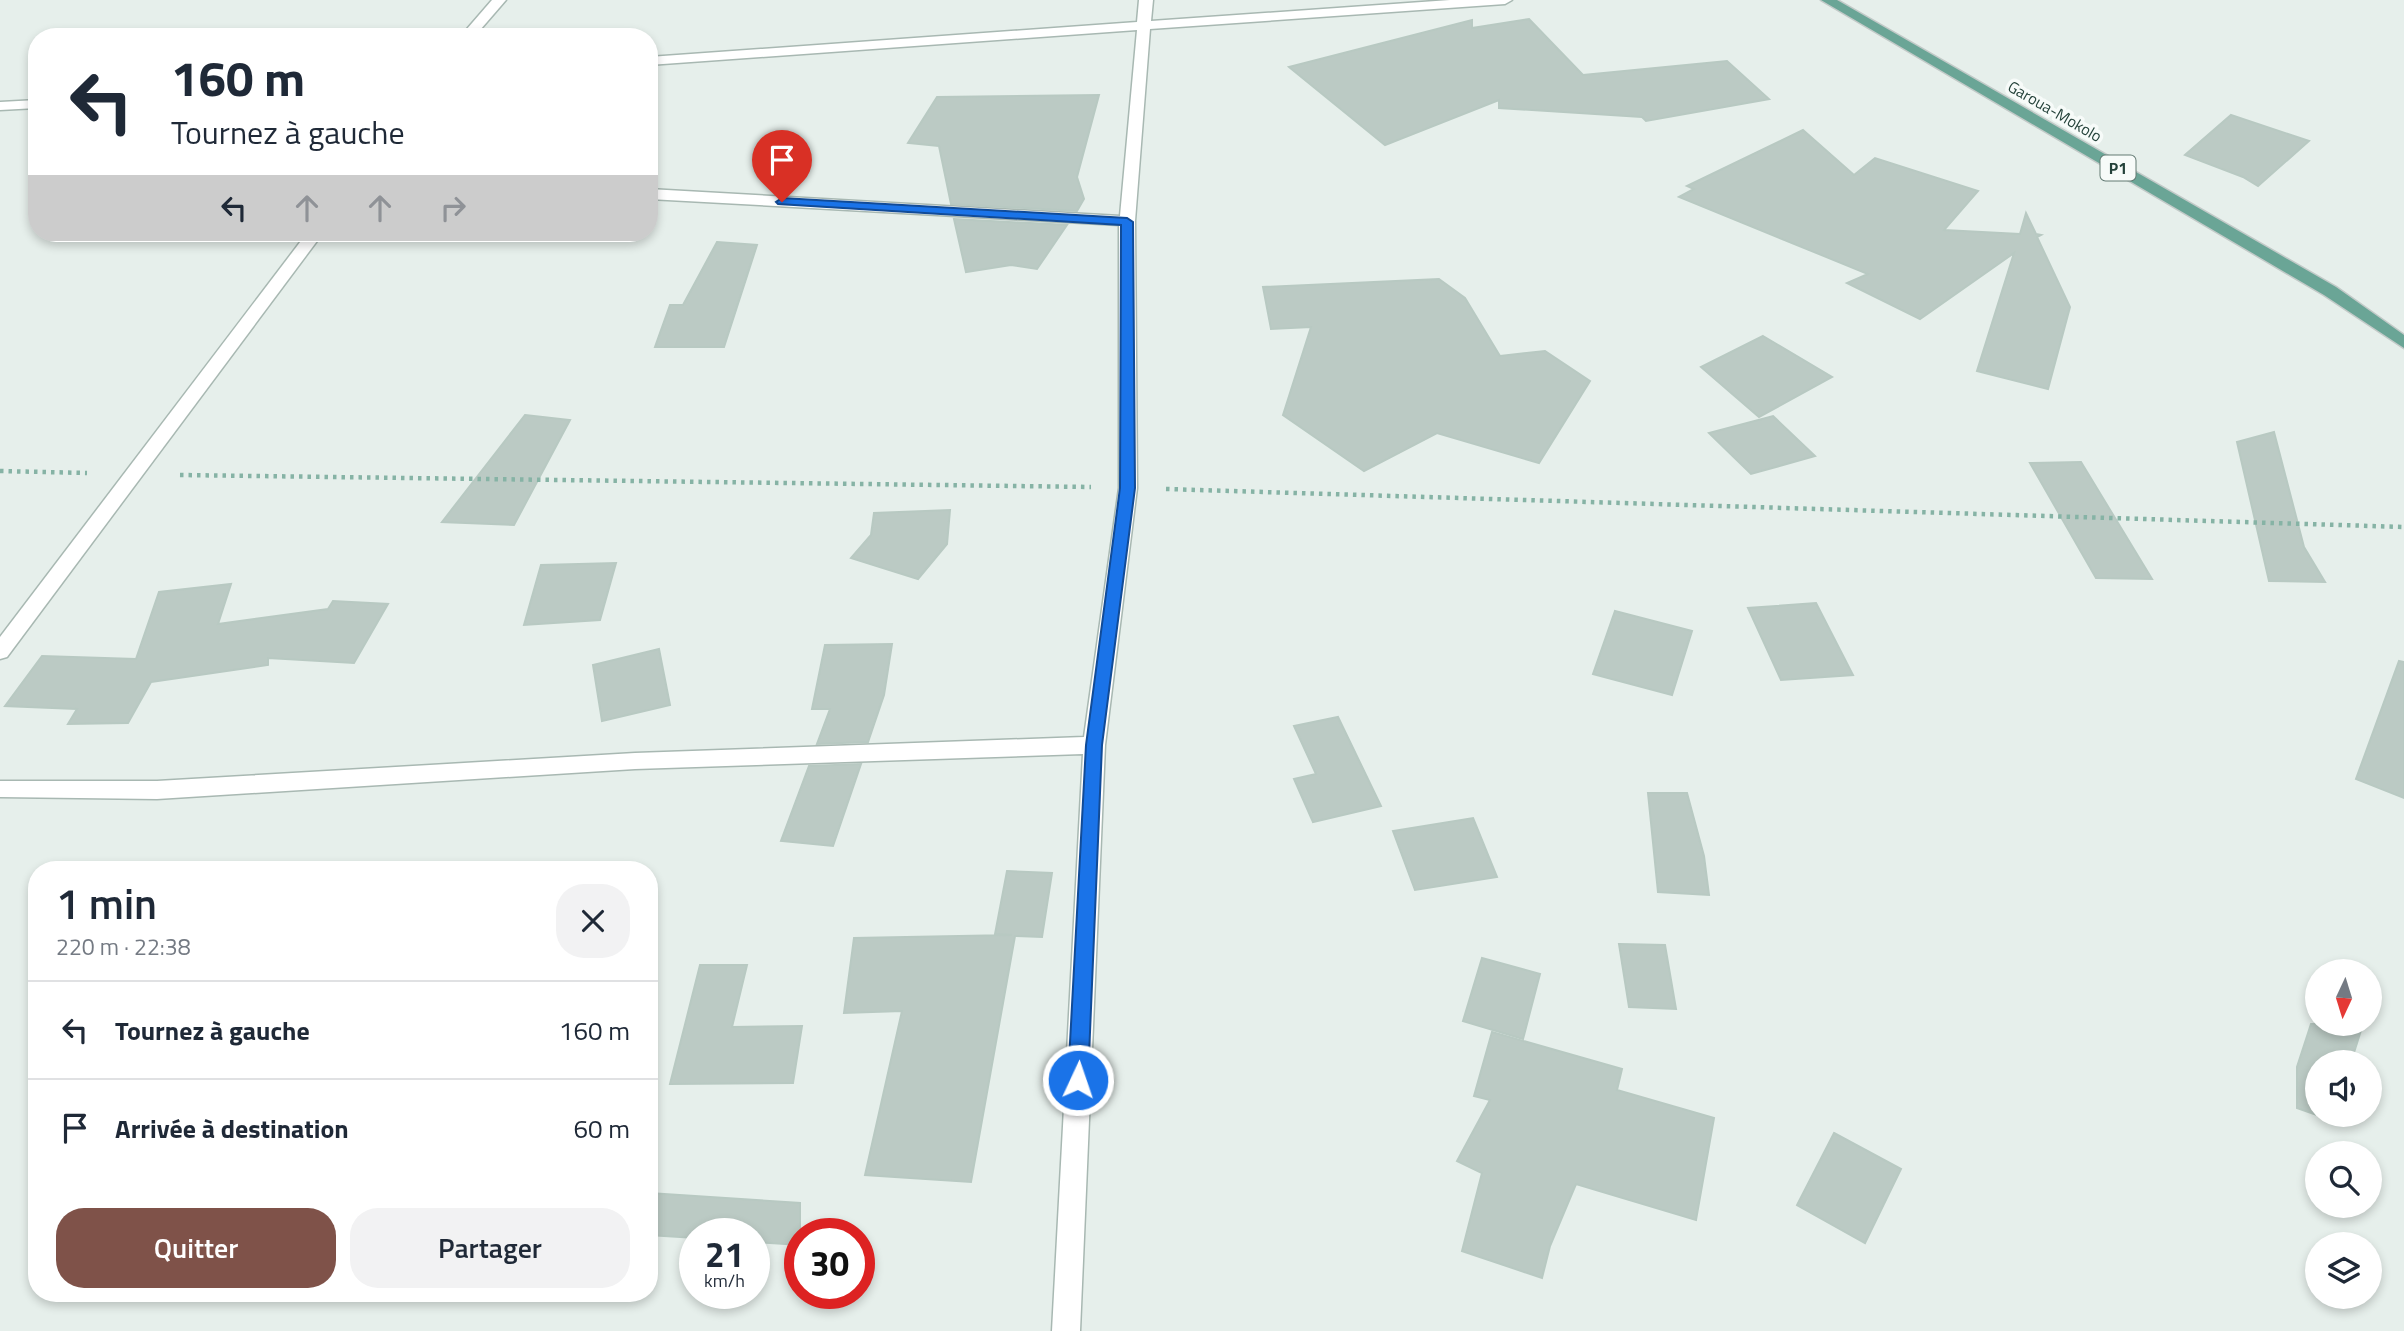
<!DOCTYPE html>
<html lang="fr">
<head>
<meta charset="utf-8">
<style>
  :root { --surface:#fff; --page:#f2f2f3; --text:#1f2937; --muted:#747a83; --line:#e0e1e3; --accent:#7f5249 }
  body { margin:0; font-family:"Titillium Web",sans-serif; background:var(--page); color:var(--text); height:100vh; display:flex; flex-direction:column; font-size:26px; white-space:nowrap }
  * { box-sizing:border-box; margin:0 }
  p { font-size:23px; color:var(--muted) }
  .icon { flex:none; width:38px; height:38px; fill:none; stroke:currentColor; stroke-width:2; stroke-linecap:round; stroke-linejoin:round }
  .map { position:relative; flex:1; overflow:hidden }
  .panel { position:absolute; left:28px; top:861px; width:630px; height:441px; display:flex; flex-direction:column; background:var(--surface); border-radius:28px; box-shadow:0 4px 10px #0003 }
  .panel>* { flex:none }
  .hud { position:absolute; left:28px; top:28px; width:630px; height:214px; border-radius:28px; box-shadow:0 4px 10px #0003; background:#fff; color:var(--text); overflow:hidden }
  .needle { width:46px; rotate:184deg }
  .controls { position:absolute; left:2305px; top:959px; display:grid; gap:14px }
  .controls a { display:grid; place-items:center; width:77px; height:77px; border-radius:50%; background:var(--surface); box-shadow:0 4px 10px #0003; font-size:35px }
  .speed { position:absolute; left:679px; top:1218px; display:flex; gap:14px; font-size:35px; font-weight:700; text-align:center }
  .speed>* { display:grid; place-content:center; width:91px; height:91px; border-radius:50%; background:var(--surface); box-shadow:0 4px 10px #0003; line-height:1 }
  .speed small { font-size:18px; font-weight:400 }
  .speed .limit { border:10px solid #d22; background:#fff; color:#111 }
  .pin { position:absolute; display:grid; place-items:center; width:60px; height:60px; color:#fff; margin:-72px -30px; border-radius:50% 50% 50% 0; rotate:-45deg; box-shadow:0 0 7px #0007 }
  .pin .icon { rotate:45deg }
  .me { position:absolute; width:77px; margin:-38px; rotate:3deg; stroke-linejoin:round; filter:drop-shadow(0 0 5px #0008) }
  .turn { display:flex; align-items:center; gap:24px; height:147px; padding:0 28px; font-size:32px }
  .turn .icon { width:91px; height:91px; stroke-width:2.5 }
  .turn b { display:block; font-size:49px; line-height:60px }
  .lanes { display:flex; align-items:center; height:66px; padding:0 28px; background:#0003; justify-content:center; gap:35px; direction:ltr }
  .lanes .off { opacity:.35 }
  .round { display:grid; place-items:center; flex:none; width:74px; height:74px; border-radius:28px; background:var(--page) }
  .summary { display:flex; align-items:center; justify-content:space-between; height:119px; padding:0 28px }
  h1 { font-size:42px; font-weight:600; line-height:52px }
  .cta { display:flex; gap:14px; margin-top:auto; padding:14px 28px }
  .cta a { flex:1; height:80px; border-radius:28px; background:var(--accent); color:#fff; font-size:28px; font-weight:600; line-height:80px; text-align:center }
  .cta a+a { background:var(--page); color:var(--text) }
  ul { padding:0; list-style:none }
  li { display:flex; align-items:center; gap:21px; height:98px; padding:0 28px; border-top:2px solid var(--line) }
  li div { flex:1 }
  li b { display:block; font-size:26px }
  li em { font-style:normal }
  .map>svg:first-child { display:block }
</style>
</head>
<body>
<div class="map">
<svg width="2404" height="1331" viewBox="0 0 2404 1331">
  <rect width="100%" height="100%" fill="#e6efeb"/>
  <g fill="#bbcac4" stroke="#b8c9c2" stroke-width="2">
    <path d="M1529,19L1583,75L1727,61L1769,99L1646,121L1642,117L1499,108V100L1385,145L1289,67L1472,20V28Z"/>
    <path d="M1099,95L1077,177L1084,199L1077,211L951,204L939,146L908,143L937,97Z"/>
    <path d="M2231,115L2309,141L2258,186L2243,177L2185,155Z"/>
    <path d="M1803,130L1854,175L1875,158L1978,191L1944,230L2020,234L2026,213L2036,234L2041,235L2037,237L2070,307L2048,389L1977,371L2014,253L1920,319L1847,283L1868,274L1679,197L1694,189L1687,186Z"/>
    <path d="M954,219L1067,225L1037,269L1011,265L966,272Z"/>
    <path d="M717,242L757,245L724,347H655L670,305H683Z"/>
    <path d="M1439,279L1465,298L1500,356L1545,351L1590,381L1539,463L1437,433L1364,471L1283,415L1311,327L1271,329L1263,287Z"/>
    <path d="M1763,336L1832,377L1759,417L1701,367Z"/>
    <path d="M525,415L570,420L514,525L442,522Z"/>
    <path d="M1773,416L1815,456L1751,474L1709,433Z"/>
    <path d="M2274,432L2304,547L2325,582L2269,581L2237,442Z"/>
    <path d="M2081,462L2152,579L2096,578L2030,463Z"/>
    <path d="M950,510L947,544L918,579L851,558L871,535L874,513Z"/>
    <path d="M616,563L600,620L524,625L541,565Z"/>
    <path d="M231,584L218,624L328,609L333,601L388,604L354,663L268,658V665L151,682L128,723L68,724L77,709L5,706L42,656L136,659L159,592Z"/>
    <path d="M1816,603L1853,675L1781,680L1748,608Z"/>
    <path d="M1615,611L1692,631L1672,695L1593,674Z"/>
    <path d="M892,644L884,695L868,742L817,744L830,709H812L825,645Z"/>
    <path d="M659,649L670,705L602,721L593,665Z"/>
    <path d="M2399,661L2404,662V798L2356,779Z"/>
    <path d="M1338,717L1381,806L1313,822L1294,779L1316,774L1294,726Z"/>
    <path d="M861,764L833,846L781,841L809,766Z"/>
    <path d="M1648,793H1687L1704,856L1709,895L1658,892Z"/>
    <path d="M1473,818L1497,877L1415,890L1393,831Z"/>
    <path d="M1007,871L1052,873L1042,937L1015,936L971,1182L865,1175L902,1011L844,1013L854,938L1012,935L995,934Z"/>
    <path d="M1619,944L1665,945L1676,1009L1629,1007Z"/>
    <path d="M1482,958L1540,974L1523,1039L1463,1021Z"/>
    <path d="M700,965H747L732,1027L802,1026L793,1083L670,1084Z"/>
    <path d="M2311,1024H2363L2351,1062H2317V1115L2297,1108V1067Z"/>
    <path d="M1492,1032L1622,1069L1617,1090L1714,1118L1696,1220L1576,1184L1550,1246L1542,1278L1462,1251L1482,1173L1457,1161L1490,1100L1474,1096Z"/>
    <path d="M1834,1133L1901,1169L1865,1243L1797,1205Z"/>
    <path d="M649,1193L800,1203V1245L754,1242V1234H695V1238L649,1235Z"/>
  </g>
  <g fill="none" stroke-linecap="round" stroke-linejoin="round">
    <g stroke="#a8b8b2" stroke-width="3">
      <g id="street">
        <path d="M492,0H506L474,37H460Z"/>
        <path d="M1139,0H1153L1151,21L1450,0H1512L1505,4L1150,29L1135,221L1137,488L1105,745L1080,1331H1052L1083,754L635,769L157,799L0,797V781H157L635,753L1084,737L1119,488V225L649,199V189L1120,216L1137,30L649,65V57L1137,22Z"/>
        <path d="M37,100V108L0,110V102Z"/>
        <path d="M307,233H323L7,657L0,659V637Z"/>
      </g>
    </g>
    <g stroke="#c2cac8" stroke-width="3">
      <path id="primary" d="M1821,0H1837L2336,287L2404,335V348L2324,295Z"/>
    </g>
    <g stroke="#86b3a5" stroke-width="4.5" stroke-dasharray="3.5 5" stroke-linecap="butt">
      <path d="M0,471L87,473"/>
      <path d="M180,475L1091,487"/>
      <path d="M1166,489L2404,527"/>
    </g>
    <use href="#street" fill="#fff" fill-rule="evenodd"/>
    <use href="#primary" fill="#6aa596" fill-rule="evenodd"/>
  </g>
  <path fill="#1a73e8" stroke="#114b97" stroke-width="2" d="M782,198L1127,218L1133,222L1135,488L1102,745L1088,1080L1085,1086L1078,1088L1071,1086L1068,1080L1086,745L1120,488L1121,225L778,204L776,202Z"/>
  <g text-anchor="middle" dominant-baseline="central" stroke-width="7" stroke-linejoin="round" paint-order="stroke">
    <g font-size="16" fill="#24423a" stroke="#f7fbf9">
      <text transform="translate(2055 111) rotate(30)">Garoua-Mokolo</text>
    </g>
    <rect fill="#f7fbf9" stroke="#637a73" stroke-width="2" x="2100.5" y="155.5" width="35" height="25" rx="5"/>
    <g font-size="16" font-weight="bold" fill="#24423a">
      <text x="2118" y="168">P1</text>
    </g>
  </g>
</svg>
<div class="controls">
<a><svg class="needle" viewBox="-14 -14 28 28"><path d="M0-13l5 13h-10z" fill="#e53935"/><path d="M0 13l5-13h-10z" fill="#747a83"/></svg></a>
<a><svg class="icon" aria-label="sound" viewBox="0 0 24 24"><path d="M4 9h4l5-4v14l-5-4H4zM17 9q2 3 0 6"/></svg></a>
<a><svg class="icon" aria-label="search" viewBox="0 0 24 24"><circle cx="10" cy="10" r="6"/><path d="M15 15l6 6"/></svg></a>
<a><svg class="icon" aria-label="layers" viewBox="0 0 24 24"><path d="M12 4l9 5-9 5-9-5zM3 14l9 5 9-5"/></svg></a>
</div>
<div class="speed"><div>21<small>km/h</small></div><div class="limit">30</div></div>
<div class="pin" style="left:782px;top:202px;background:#d93025"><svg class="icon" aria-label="arrive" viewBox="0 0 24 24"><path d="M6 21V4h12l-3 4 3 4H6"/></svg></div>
<svg class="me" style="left:1078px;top:1080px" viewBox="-20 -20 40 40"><circle r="17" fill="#1a73e8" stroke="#fff" stroke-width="3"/><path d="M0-11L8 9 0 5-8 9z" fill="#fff"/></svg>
<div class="hud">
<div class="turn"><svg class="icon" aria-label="left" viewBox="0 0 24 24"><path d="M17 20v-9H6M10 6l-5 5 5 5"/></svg><div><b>160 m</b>Tournez à gauche</div></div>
<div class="lanes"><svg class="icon" aria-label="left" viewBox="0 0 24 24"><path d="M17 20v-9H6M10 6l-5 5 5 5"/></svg><svg class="icon off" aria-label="ahead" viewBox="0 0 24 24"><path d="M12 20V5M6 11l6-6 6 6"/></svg><svg class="icon off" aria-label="ahead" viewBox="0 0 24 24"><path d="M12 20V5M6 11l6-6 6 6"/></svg><svg class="icon off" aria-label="right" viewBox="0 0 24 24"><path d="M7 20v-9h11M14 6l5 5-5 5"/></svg></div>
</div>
<section class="panel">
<div class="summary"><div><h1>1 min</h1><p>220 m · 22:38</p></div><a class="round"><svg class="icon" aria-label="close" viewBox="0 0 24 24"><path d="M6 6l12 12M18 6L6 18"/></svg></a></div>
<ul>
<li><svg class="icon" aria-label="left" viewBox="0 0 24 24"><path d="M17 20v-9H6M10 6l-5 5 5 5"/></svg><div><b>Tournez à gauche</b></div><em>160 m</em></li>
<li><svg class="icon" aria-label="arrive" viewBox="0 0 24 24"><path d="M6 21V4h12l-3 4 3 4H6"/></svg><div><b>Arrivée à destination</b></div><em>60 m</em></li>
</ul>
<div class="cta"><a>Quitter</a><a>Partager</a></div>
</section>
</div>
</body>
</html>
